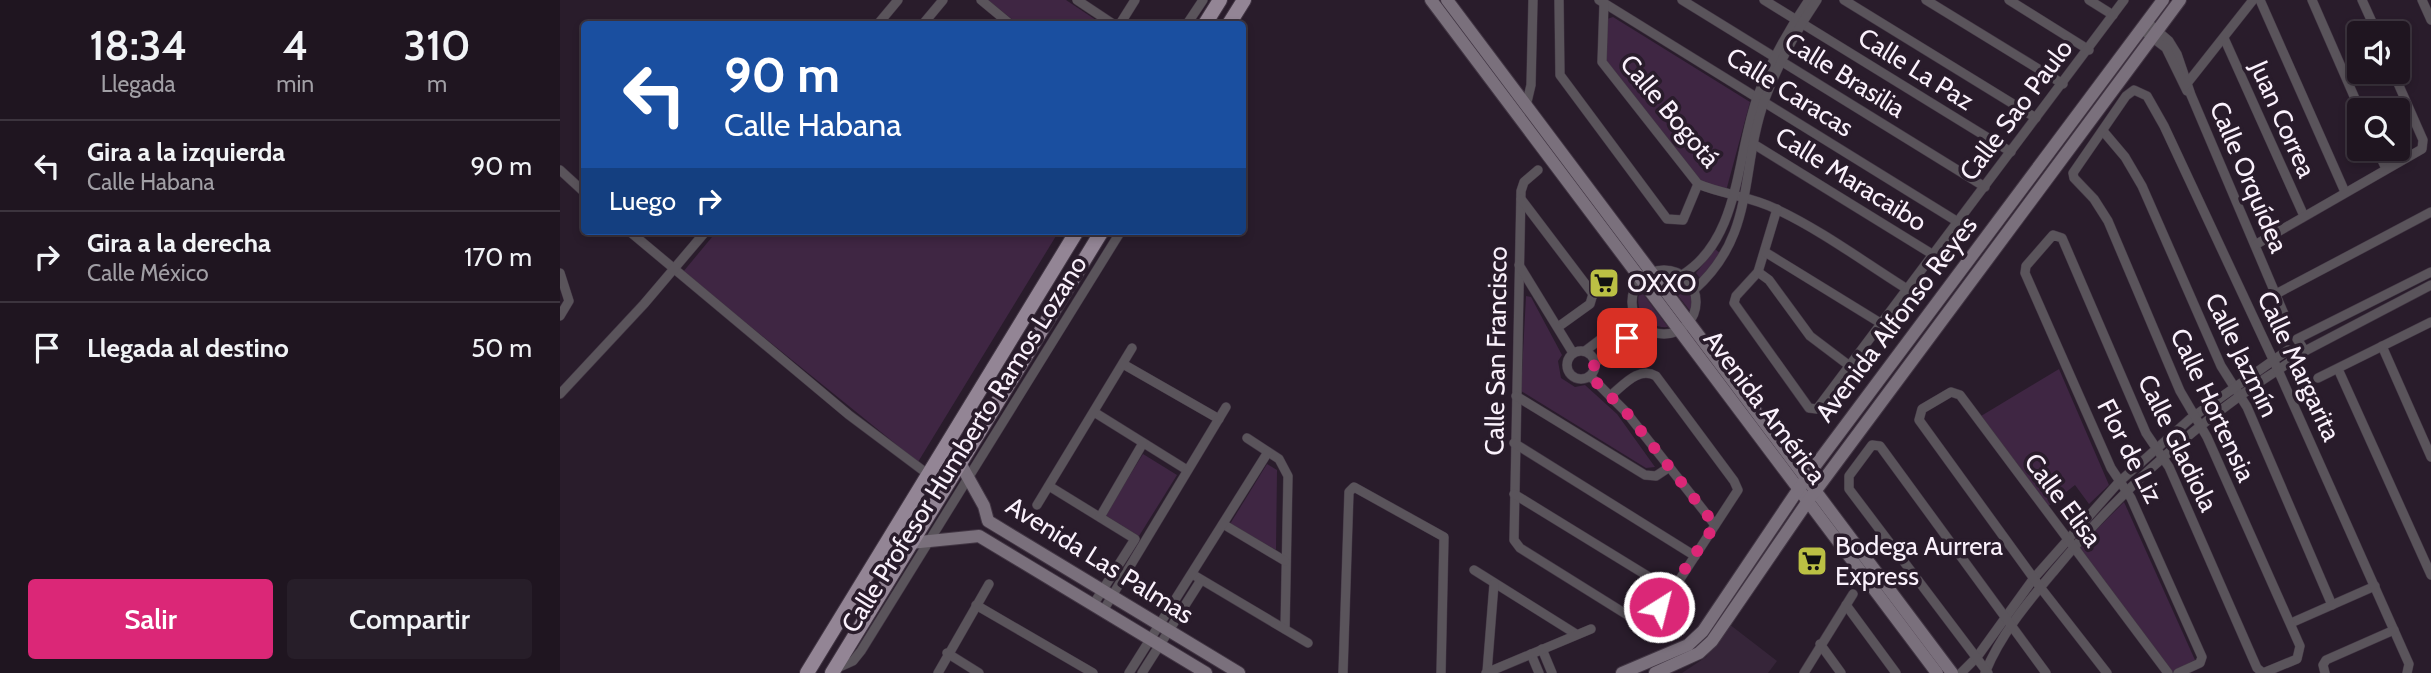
<!DOCTYPE html>
<html lang="es">
<head>
<meta charset="utf-8">
<style>
  :root { --surface:#1f1520; --page:#271e29; --text:#f1f3f6; --muted:#a19fa5; --line:#3c343e; --accent:#db2777 }
  body { margin:0; font-family:Cabin,sans-serif; background:var(--page); color:var(--text); height:100vh; display:flex; flex-direction:column; font-size:26px; white-space:nowrap }
  * { box-sizing:border-box; margin:0 }
  p { font-size:23px; color:var(--muted) }
  .icon { flex:none; width:38px; height:38px; fill:none; stroke:currentColor; stroke-width:2; stroke-linecap:round; stroke-linejoin:round }
  .map { position:relative; flex:1; overflow:hidden }
  .sheet { display:flex; flex-direction:column; background:var(--surface); width:560px }
  .sheet>* { flex:none }
  .guide { position:absolute; left:21px; top:21px; width:665px; height:214px; border-radius:7px; box-shadow:0 4px 10px #0003,0 0 0 2px var(--line); background:#1a4fa0; color:#fff; overflow:hidden }
  .buttons { position:absolute; left:1787px; top:21px; display:grid; gap:14px }
  .buttons a { display:grid; place-items:center; width:63px; height:63px; border-radius:7px; background:var(--surface); box-shadow:0 4px 10px #0003,0 0 0 2px var(--line); font-size:35px }
  .pin { position:absolute; display:grid; place-items:center; width:60px; height:60px; color:#fff; margin:-30px; border-radius:14px; box-shadow:0 4px 10px #0006 }
  .me { position:absolute; width:77px; margin:-38px; rotate:36deg; stroke-linejoin:round; filter:drop-shadow(0 0 5px #0008) }
  .turn { display:flex; align-items:center; gap:24px; height:147px; padding:0 28px; font-size:32px }
  .turn .icon { width:91px; height:91px; stroke-width:2.5 }
  .turn b { display:block; font-size:49px; line-height:60px }
  .then { display:flex; align-items:center; height:66px; padding:0 28px; background:#0003; gap:14px; font-size:26px }
  .eta { display:flex; justify-content:space-evenly; align-items:center; height:119px; text-align:center }
  .eta b { font-size:42px; font-weight:600; line-height:49px }
  .primary-button { display:flex; gap:14px; margin-top:auto; padding:14px 28px }
  .primary-button a { flex:1; height:80px; border-radius:7px; background:var(--accent); color:#fff; font-size:28px; font-weight:600; line-height:80px; text-align:center }
  .primary-button a+a { background:var(--page); color:var(--text) }
  ul { padding:0; list-style:none }
  li { display:flex; align-items:center; gap:21px; height:91px; padding:0 28px; border-top:2px solid var(--line) }
  li div { flex:1 }
  li b { display:block; font-size:26px }
  li em { font-style:normal }
  main { display:flex; flex:1; min-height:0 }
  .map>svg:first-child { display:block }
</style>
</head>
<body>
<main>
<section class="sheet">
<div class="eta">
<div><b>18:34</b><p>Llegada</p></div>
<div><b>4</b><p>min</p></div>
<div><b>310</b><p>m</p></div>
</div>
<ul>
<li><svg class="icon" aria-label="left" viewBox="0 0 24 24"><path d="M17 20v-9H6M10 6l-5 5 5 5"/></svg><div><b>Gira a la izquierda</b><p>Calle Habana</p></div><em>90 m</em></li>
<li><svg class="icon" aria-label="right" viewBox="0 0 24 24"><path d="M7 20v-9h11M14 6l5 5-5 5"/></svg><div><b>Gira a la derecha</b><p>Calle México</p></div><em>170 m</em></li>
<li><svg class="icon" aria-label="arrive" viewBox="0 0 24 24"><path d="M6 21V4h12l-3 4 3 4H6"/></svg><div><b>Llegada al destino</b></div><em>50 m</em></li>
</ul>
<div class="primary-button"><a>Salir</a><a>Compartir</a></div>
</section>
<div class="map">
<svg width="1871" height="673" viewBox="0 0 1871 673">
  <rect width="100%" height="100%" fill="#291c2b"/>
  <path fill="#362539" d="M1169,624L1217,661L1208,673H1122L1146,657Z"/>
  <g fill="#3f2643">
    <path d="M428,0H506L542,24H458Z"/>
    <path d="M1053,17L1190,102L1166,191L1145,184L1130,172L1044,60V20Z"/>
    <path d="M157,231H491L496,236L358,462L123,272Z"/>
    <path d="M1155,249L1161,254L1140,278L1136,273Z"/>
    <path d="M1112,273C1129,279 1136,295 1131,312L1101,274Z"/>
    <path d="M1080,290L1108,327C1087,329 1073,310 1080,290Z"/>
    <path d="M966,296L971,297L1002,355L998,361L1001,378L1015,387L1025,385L1057,414L1095,467L1086,468L961,391Z"/>
    <path d="M1499,369L1549,485L1529,504L1515,485L1486,508L1421,416Z"/>
    <path d="M583,454L617,475L579,536L545,515Z"/>
    <path d="M707,464L717,470L716,550L670,524Z"/>
    <path d="M1564,502L1635,660L1612,672L1516,550Z"/>
  </g>
  <g fill="none" stroke-linecap="round" stroke-linejoin="round">
    <g stroke="#423644" stroke-width="10">
      <g id="street">
        <path d="M421,0L450,24"/>
        <path d="M517,0L553,24"/>
        <path d="M999,0L1000,75L1107,219L1123,220L1138,184"/>
        <path d="M1039,0L1398,222"/>
        <path d="M1122,0L1425,187"/>
        <path d="M1204,0L1451,152"/>
        <path d="M1284,0L1476,118"/>
        <path d="M1366,0L1503,84"/>
        <path d="M1449,0L1529,50"/>
        <path d="M1529,0L1553,15"/>
        <path d="M1700,0L1785,192"/>
        <path d="M1752,0L1800,110"/>
        <path d="M1802,0L1817,33"/>
        <path d="M1862,0L1871,20"/>
        <path d="M1044,3L1042,62L1138,184C1164,195 1191,196 1216,209C1261,230 1304,262 1347,289"/>
        <path d="M1587,22L1609,41L1617,54L1631,95L1724,314"/>
        <path d="M318,24L338,0"/>
        <path d="M363,24L383,0"/>
        <path d="M560,24L575,0"/>
        <path d="M627,24L643,0"/>
        <path d="M1581,29L1606,48L1627,91"/>
        <path d="M1664,38L1744,216"/>
        <path d="M1625,86L1693,0"/>
        <path d="M966,106L971,85L973,0"/>
        <path d="M1543,131L1565,157L1582,186L1661,366L1687,407L1772,605"/>
        <path d="M1192,143L1372,254"/>
        <path d="M1817,149L1826,169"/>
        <path d="M0,170L24,192"/>
        <path d="M978,170L964,182L961,191L954,540L960,548L1069,616L1076,617L1105,602L1178,490L1174,481L1096,376C1078,366 1063,386 1050,396"/>
        <path d="M961,199L1033,294L1030,304L998,327"/>
        <path d="M1217,209L1198,272L1176,296L1174,303L1249,408L1257,409L1564,0"/>
        <path d="M69,231L289,415L369,475"/>
        <path d="M1695,245L1862,149L1863,140L1833,72"/>
        <path d="M1205,252L1322,324"/>
        <path d="M959,265L1013,353"/>
        <circle cx="1104" cy="302" r="32"/>
        <path d="M1198,272L1209,280L1250,336L1291,367"/>
        <path d="M1871,272L1737,339L1745,351L1871,285"/>
        <path d="M0,273L9,301L0,316"/>
        <path d="M1122,275C1181,239 1176,154 1198,95C1211,62 1229,29 1249,0"/>
        <path d="M1134,290C1197,234 1179,171 1205,99C1218,64 1236,31 1257,0"/>
        <path d="M1716,294L1871,212"/>
        <path d="M1822,346L1871,457"/>
        <circle cx="1021" cy="365" r="14"/>
        <path d="M1025,351L1074,314"/>
        <path d="M1035,363L1082,326"/>
        <path d="M563,364L659,419"/>
        <path d="M1778,369L1871,575"/>
        <path d="M1030,376L1066,412L1155,525"/>
        <path d="M1758,378L1871,322"/>
        <path d="M0,394L84,304L146,231"/>
        <path d="M956,396L1085,475L1096,476L1108,468"/>
        <path d="M534,412L627,470"/>
        <path d="M687,438L719,459L728,476L725,629"/>
        <path d="M954,443L1135,556"/>
        <path d="M489,486L575,539L533,605"/>
        <path d="M954,494L1112,591"/>
        <path d="M477,505L572,348"/>
        <path d="M540,517L583,443"/>
        <path d="M663,524L725,561"/>
        <path d="M914,570L1016,634"/>
        <path d="M632,574L748,643"/>
        <path d="M416,605L533,673"/>
        <path d="M1286,605L1336,673"/>
        <path d="M543,611L666,407"/>
        <path d="M1731,623L1815,586"/>
        <path d="M1260,644L1281,673"/>
        <path d="M982,649L992,673"/>
        <path d="M387,653L419,673"/>
        <path d="M971,654L979,673"/>
        <path d="M275,669L293,661L301,651L561,231"/>
        <path d="M927,672L934,584"/>
        <path d="M378,673L429,584"/>
        <path d="M569,673L708,452"/>
        <path d="M582,673L641,580"/>
        <path d="M783,673L789,492L794,487L884,537L881,673"/>
        <path d="M926,673L1031,629"/>
        <path d="M1244,673L1293,594"/>
        <path d="M1401,673L1417,657L1474,578L1559,482L1630,419L1728,350"/>
        <path d="M1425,673C1440,635 1468,602 1494,571C1563,487 1642,417 1735,359"/>
        <path d="M1428,673L1289,489V476L1312,445L1320,446L1486,673"/>
        <path d="M1547,673L1480,587L1359,420L1362,409L1391,392L1400,395L1608,673"/>
        <path d="M1618,673L1640,663L1642,657L1571,498L1551,468L1465,273L1466,266L1493,235L1502,238L1586,433L1609,467L1697,668L1703,673"/>
        <path d="M1703,673L1737,659L1740,646L1647,437L1620,391L1548,221L1534,199L1514,178L1513,173L1566,96L1574,90L1587,96L1604,126L1718,370L1849,664L1847,673"/>
        <path d="M1765,673L1763,665L1766,660L1834,630"/>
      </g>
    </g>
    <g stroke="#423644" stroke-width="14">
      <g id="secondary">
        <path d="M871,0L1377,673"/>
        <path d="M887,0L1392,673"/>
        <path d="M400,463L424,506L428,521L679,673"/>
        <path d="M350,543L419,536L646,673"/>
        <path d="M1062,673L1128,645L1143,631L1246,478L1603,0"/>
        <path d="M1095,673L1139,653L1152,641L1248,501L1620,0"/>
      </g>
    </g>
    <g stroke="#423644" stroke-width="16">
      <g id="primary">
        <path d="M645,24L660,0"/>
        <path d="M669,24L684,0"/>
        <path d="M247,673L517,231"/>
        <path d="M272,673L542,231"/>
      </g>
    </g>
    <use href="#street" stroke="#5a545b" stroke-width="9"/>
    <use href="#secondary" stroke="#7a707c" stroke-width="12"/>
    <use href="#primary" stroke="#938595" stroke-width="14"/>
  </g>
  <g fill="none" stroke-linecap="round" stroke-linejoin="round">
    <path stroke="#db2777" stroke-width="12" stroke-dasharray="0 21.6" d="M1067,338L1035,363L1030,376L1066,412L1155,525L1099,607"/>
  </g>
  <defs>
    <g id="supermarket-square" transform="scale(1.575)"><rect x="-9" y="-9" width="18" height="18" rx="4" fill="#bbc044" stroke="#291c2b"/><path d="M-6-5.5h2.5l.6 2H6L4.5 2H-2.5L-4.4-4H-6ZM-1.5 3.2a1.3 1.3 0 1 0 .1 0ZM3 3.2a1.3 1.3 0 1 0 .1 0Z" fill="#111"/></g>
  </defs>
  <g fill-rule="evenodd">
    <use href="#supermarket-square" x="1044" y="283"/>
    <use href="#supermarket-square" x="1252" y="561"/>
  </g>
  <g text-anchor="middle" dominant-baseline="central" stroke-width="7" stroke-linejoin="round" paint-order="stroke">
    <g font-size="26" fill="#faf1fc" stroke="#291c2b">
      <text transform="translate(1356 69) rotate(32)">Calle La Paz</text>
      <text transform="translate(1285 75) rotate(32)">Calle Brasilia</text>
      <text transform="translate(1230 92) rotate(32)">Calle Caracas</text>
      <text transform="translate(1456 110) rotate(-53)">Calle Sao Paulo</text>
      <text transform="translate(1110 111) rotate(50)">Calle Bogotá</text>
      <text transform="translate(1723 119) rotate(66)">Juan Correa</text>
      <text transform="translate(1689 177) rotate(67)">Calle Orquídea</text>
      <text transform="translate(1291 179) rotate(32)">Calle Maracaibo</text>
      <text transform="translate(1336 319) rotate(-53)">Avenida Alfonso Reyes</text>
      <text transform="translate(936 351) rotate(-89)">Calle San Francisco</text>
      <text transform="translate(1682 355) rotate(64)">Calle Jazmín</text>
      <text transform="translate(1739 366) rotate(65)">Calle Margarita</text>
      <text transform="translate(1653 405) rotate(65)">Calle Hortensia</text>
      <text transform="translate(1205 407) rotate(53)">Avenida América</text>
      <text transform="translate(1618 443) rotate(64)">Calle Gladiola</text>
      <text transform="translate(404 444) rotate(-58)">Calle Profesor Humberto Ramos Lozano</text>
      <text transform="translate(1570 451) rotate(63)">Flor de Liz</text>
      <text transform="translate(1503 500) rotate(53)">Calle Elisa</text>
      <text transform="translate(540 560) rotate(32)">Avenida Las Palmas</text>
    </g>
    <g font-size="26" fill="#faf1fc" stroke="#291c2b" text-anchor="start">
      <text x="1067" y="283">OXXO</text>
      <text x="1275" y="546">Bodega Aurrera<tspan x="1275" dy="30">Express</tspan></text>
    </g>
  </g>
</svg>
<div class="buttons">
<a><svg class="icon" aria-label="sound" viewBox="0 0 24 24"><path d="M4 9h4l5-4v14l-5-4H4zM17 9q2 3 0 6"/></svg></a>
<a><svg class="icon" aria-label="search" viewBox="0 0 24 24"><circle cx="10" cy="10" r="6"/><path d="M15 15l6 6"/></svg></a>
</div>
<div class="pin" style="left:1067px;top:338px;background:#d93025"><svg class="icon" aria-label="arrive" viewBox="0 0 24 24"><path d="M6 21V4h12l-3 4 3 4H6"/></svg></div>
<svg class="me" style="left:1099px;top:607px" viewBox="-20 -20 40 40"><circle r="17" fill="#db2777" stroke="#fff" stroke-width="3"/><path d="M0-11L8 9 0 5-8 9z" fill="#fff"/></svg>
<div class="guide">
<div class="turn"><svg class="icon" aria-label="left" viewBox="0 0 24 24"><path d="M17 20v-9H6M10 6l-5 5 5 5"/></svg><div><b>90 m</b>Calle Habana</div></div>
<div class="then">Luego<svg class="icon" aria-label="right" viewBox="0 0 24 24"><path d="M7 20v-9h11M14 6l5 5-5 5"/></svg></div>
</div>
</div>
</main>
</body>
</html>
